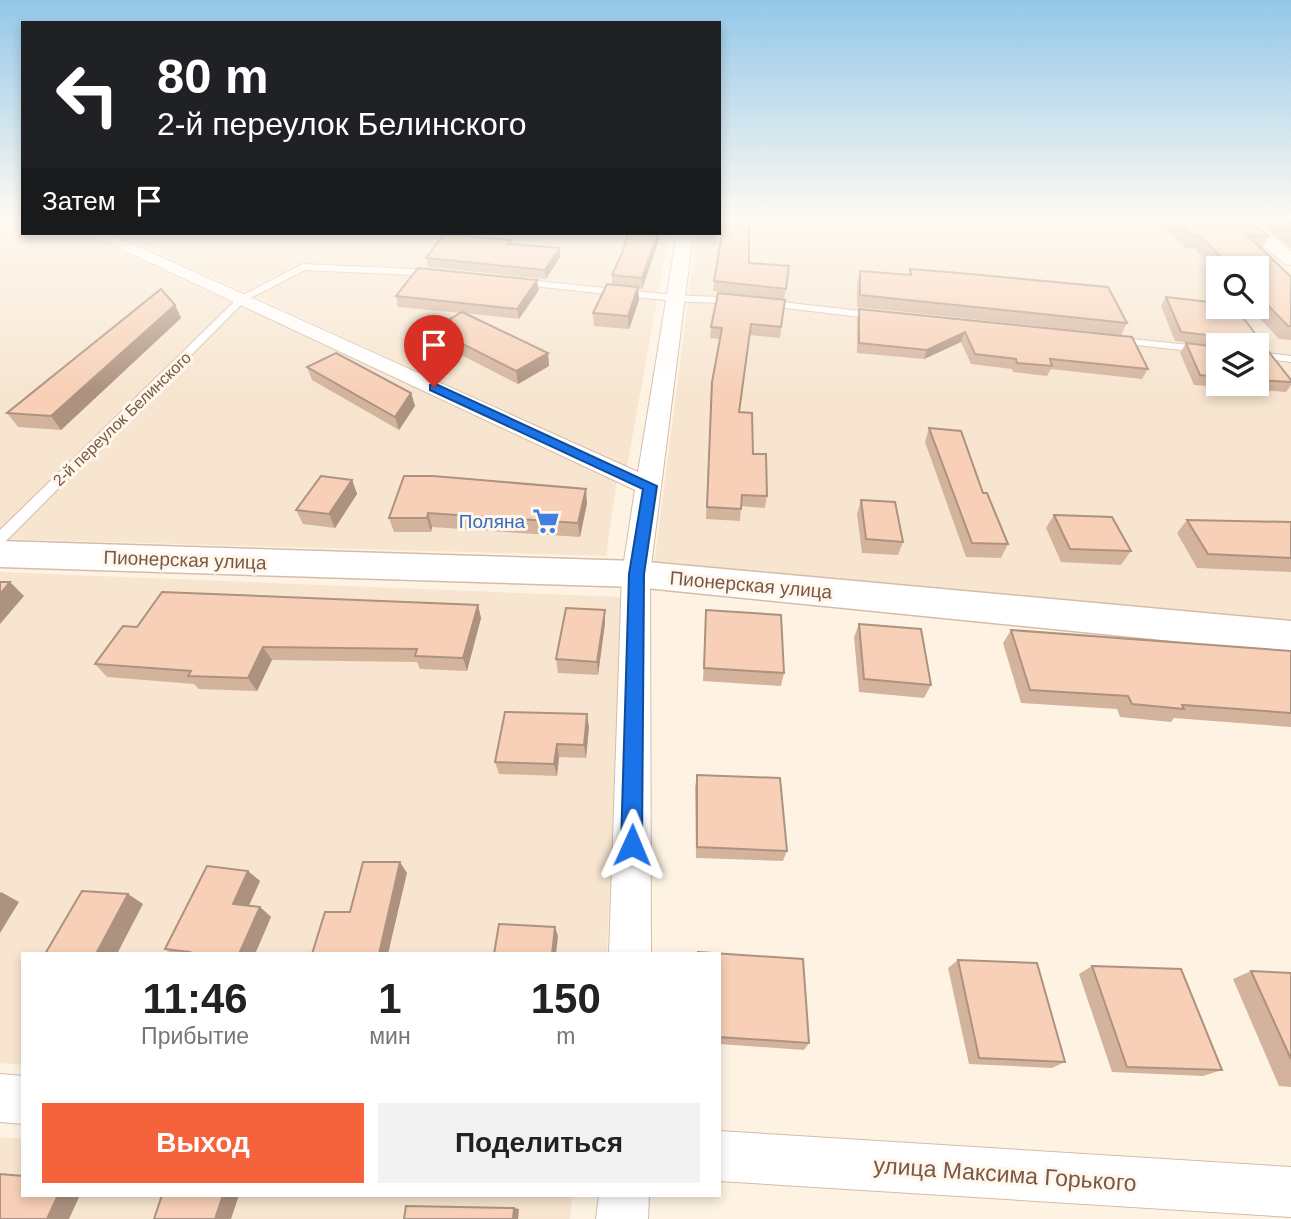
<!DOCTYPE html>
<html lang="ru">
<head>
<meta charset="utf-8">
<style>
  :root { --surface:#fff; --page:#f2f2f2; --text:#222; --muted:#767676; --accent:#f4633c }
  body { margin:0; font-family:Arial,sans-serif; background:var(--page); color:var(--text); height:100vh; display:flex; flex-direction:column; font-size:26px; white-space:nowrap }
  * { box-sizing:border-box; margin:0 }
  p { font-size:23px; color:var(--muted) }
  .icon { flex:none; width:38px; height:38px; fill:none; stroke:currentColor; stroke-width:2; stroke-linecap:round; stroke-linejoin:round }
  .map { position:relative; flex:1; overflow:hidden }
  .details { position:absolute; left:21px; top:952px; width:700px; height:245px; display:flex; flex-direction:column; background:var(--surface); border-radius:0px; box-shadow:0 4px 10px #0003 }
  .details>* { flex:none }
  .guide { position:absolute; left:21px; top:21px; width:700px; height:214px; border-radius:0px; box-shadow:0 4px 10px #0003; background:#202124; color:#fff; overflow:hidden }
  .fabs { position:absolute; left:1206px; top:256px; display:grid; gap:14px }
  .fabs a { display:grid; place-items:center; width:63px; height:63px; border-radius:0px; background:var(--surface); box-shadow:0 4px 10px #0003; font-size:35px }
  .pin { position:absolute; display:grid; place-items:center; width:60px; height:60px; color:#fff; margin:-72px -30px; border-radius:50% 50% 50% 0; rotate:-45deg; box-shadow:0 0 7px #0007 }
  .pin .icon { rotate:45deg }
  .me { position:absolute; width:77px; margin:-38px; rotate:1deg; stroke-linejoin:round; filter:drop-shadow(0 0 5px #0008) }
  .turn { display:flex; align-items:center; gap:24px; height:147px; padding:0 21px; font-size:32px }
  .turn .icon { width:91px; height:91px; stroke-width:2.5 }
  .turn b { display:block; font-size:49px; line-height:60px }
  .then { display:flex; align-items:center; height:66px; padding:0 21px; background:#0003; gap:14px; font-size:26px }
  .eta { display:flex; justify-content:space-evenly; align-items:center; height:119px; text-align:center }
  .eta b { font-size:42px; font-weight:700; line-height:49px }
  .primary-button { display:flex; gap:14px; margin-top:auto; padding:14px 21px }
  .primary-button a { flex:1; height:80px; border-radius:0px; background:var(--accent); color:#fff; font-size:28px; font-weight:700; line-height:80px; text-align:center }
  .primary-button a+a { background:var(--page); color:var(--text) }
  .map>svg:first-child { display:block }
</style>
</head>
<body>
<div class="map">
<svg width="1291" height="1219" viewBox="0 0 1291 1219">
  <rect width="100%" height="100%" fill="#fef3e3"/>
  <g fill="#f7e5d0" fill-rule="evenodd">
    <path d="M0,219H23V233H81L617,479L606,556L0,539Z"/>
    <path d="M719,219H1229L1239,225L1291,273V620L654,564L697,233H719ZM1218,268H1256V306H1218ZM1218,345H1256V383H1218Z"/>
    <path d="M115,233H669L627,467Z"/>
    <path d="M0,572L622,597L607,954H23V1065L0,1063Z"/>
    <path d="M0,1137L23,1139V1195H572L570,1219H0Z"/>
  </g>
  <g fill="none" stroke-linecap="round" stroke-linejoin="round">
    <g stroke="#d3bcaa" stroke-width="2">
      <g id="lane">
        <path d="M303,264L436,270L441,273L436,276L305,270L245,301L5,542L0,543V530L239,297Z"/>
        <path d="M517,279L674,295L739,298L744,301L739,304L674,301L514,284L512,282Z"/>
        <path d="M764,300L878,313L883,316L878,319L760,305V301Z"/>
        <path d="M1113,337L1218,348V354L1109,342V338Z"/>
        <path d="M1256,352L1291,356V362L1256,358Z"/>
      </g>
    </g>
    <g stroke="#d3bcaa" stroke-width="2">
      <g id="street">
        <path d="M1231,219C1261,219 1270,233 1291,251V265L1285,264Z"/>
        <path d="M87,233H108L638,472L677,233H693L650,574L651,954H609L622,574L635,490Z"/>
        <path d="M0,1074L23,1076V1124L0,1122Z"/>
        <path d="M719,1131L1291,1167V1217L719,1181Z"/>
        <path d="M599,1195H649L648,1219H596Z"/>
      </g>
    </g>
    <g stroke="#d6bca8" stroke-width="3">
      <path id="secondary" d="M0,541L636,561L1291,621V653L636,587L0,567Z"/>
    </g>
    <use href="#lane" fill="#fff" fill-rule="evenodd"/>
    <use href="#street" fill="#fff" fill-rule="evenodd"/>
    <use href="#secondary" fill="#fff" fill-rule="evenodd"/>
  </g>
  <g fill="#d4b39d">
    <path d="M1157,219H1291V248L1259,222L1249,220L1269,236L1262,248H1260L1291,277V340L1279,339L1248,306H1256V268H1218V274L1195,249L1185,248Z"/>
    <path d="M511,240L512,244L560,257L546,279L428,267L426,258Z"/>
    <path d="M658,243L642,289H638L639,300L629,329L594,326L593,313L612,285V275Z"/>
    <path d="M749,263L789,266L784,300L713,291L714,281Z"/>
    <path d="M910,269L1127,323L1121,335L857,307V283L860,271L908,274Z"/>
    <path d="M539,290L519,319L464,313L548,353L549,366L518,384L436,342L433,329L461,313L398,307L396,296Z"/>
    <path d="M1166,297L1218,303V306H1234L1261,341V350L1269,352L1291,380V385L1286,392L1194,385L1180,353L1186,343L1218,347V383H1256V345H1218V346L1175,341L1161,306Z"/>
    <path d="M785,300L780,338L749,335L739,412L767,496L765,508L741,506L740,521L706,519L711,393L720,339L710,338L711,327Z"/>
    <path d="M175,305L181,318L61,430L18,427L7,413Z"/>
    <path d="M859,309L1148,369L1142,379L1051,369L1047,376L1013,372L1012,369L971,364L961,342L924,359L857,353V319Z"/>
    <path d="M307,367L411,393L415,406L399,430L312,380Z"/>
    <path d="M929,428L983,493L1008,544L1001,558L966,557L925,442Z"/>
    <path d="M404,476L587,503L580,537L432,527L431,532H394L389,518Z"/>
    <path d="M352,480L357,494L335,528L303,524L296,510Z"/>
    <path d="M861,500L903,542L898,555L862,553L857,514Z"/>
    <path d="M1054,515L1131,551L1121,565L1061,562L1046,528Z"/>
    <path d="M1187,520L1291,522V572L1197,568L1177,533Z"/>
    <path d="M478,605L481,618L467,671L420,669L417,662L272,660L257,691L199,689L194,684L107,677L95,664L137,627Z"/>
    <path d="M706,610L784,673L781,686L703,681Z"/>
    <path d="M605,623L598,675L558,673L556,659Z"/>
    <path d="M859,624L931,685L924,698L859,692L854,637Z"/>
    <path d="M1011,630L1291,651V727L1174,718L1171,722L1120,717L1117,709L1021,703L1003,643Z"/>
    <path d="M589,727L586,758L559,757L557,776L499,774L495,762Z"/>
    <path d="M697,775L787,851L783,861L696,858L695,787Z"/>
    <path d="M248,871L260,881L249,906L260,907L271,917L255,954H172L165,949Z"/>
    <path d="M719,954L809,1043L804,1050L719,1044Z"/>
    <path d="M958,960L1065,1062L1052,1068L969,1064L948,968Z"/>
    <path d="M1092,966L1222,1070L1203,1076L1112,1072L1079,974Z"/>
    <path d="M1251,971L1291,973V1087L1279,1086L1233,979Z"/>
  </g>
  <g fill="#ad9280">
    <path d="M658,233H660L658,243L642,289V278Z"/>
    <path d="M560,248V257L546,279L545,270Z"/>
    <path d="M537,280L539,290L519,319L517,309Z"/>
    <path d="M638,287L639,300L629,329L628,316Z"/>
    <path d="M175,305L181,318L61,430L51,416Z"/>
    <path d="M965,332L961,342L924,359L927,350Z"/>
    <path d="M548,353L549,366L518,384L516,371Z"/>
    <path d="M411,393L415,406L399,430L395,417Z"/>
    <path d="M352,480L357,494L335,528L329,514Z"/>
    <path d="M586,489L587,503L580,537L578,523Z"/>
    <path d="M428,513L432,527L431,532L427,518Z"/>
    <path d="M10,582L24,596L0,624V594Z"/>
    <path d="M478,605L481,618L467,671L463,658Z"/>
    <path d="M605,610V623L598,675L597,662Z"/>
    <path d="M263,647L272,660L257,691L248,678Z"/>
    <path d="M587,714L589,727L586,758L584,745Z"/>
    <path d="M557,744L559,757L557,776L554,764Z"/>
    <path d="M400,862L407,873L388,954H379Z"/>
    <path d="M248,871L260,881L245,914L233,904Z"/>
    <path d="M1,892L19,902L0,933V893Z"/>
    <path d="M128,894L143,904L117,954H96Z"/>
    <path d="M260,907L271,917L255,954H239Z"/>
    <path d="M555,927L558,936L556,954H552Z"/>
    <path d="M58,1195H80L69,1219H47Z"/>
    <path d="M223,1195H239L231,1219H215Z"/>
    <path d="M514,1208L519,1209L518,1219H513Z"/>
  </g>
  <g fill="#f7d0b7" stroke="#ad9280" stroke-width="2">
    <path d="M721,219H749V263L789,266L786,289L714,281L721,240Z"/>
    <path d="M1175,219H1248L1269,236L1247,235L1291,277V326H1288L1256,293V268H1232L1201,237L1192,236Z"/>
    <path d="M1277,219H1291V230Z"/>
    <path d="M628,233H658L642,278L612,275L623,251Z"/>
    <path d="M444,234L511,240L508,244L560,248L545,270L426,258Z"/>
    <path d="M418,268L537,280L517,309L396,296Z"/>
    <path d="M910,269L948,272L1108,287L1127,323L860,295V271L911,275Z"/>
    <path d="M607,284L638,287L628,316L593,313Z"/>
    <path d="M161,289L175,305L51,416L7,413Z"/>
    <path d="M718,293L785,300L781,327L751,324L739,412L752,413L753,454H766L767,496L742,495L741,509L707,507L712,382L722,328L711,327Z"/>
    <path d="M1166,297L1218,303V306H1234L1261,341V350L1269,352L1291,380V382L1256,380V345H1224L1226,337L1181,332Z"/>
    <path d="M859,309L1132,337L1148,369L1050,359L1052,366L1017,363L1016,359L975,354L965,332L927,350L859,343Z"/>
    <path d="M462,312L548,353L516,371L433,329Z"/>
    <path d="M1186,343L1218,347V377L1200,375Z"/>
    <path d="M336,353L411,393L395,417L307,367Z"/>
    <path d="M929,428L961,431L983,493H987L1008,544L972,543Z"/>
    <path d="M321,476L352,480L329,514L296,510Z"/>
    <path d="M404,476H433L586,489L578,523L428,513L427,518H389Z"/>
    <path d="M861,500L895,502L903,542L866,539Z"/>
    <path d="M1054,515L1112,517L1131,551L1070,549Z"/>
    <path d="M1187,520L1291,522V558L1208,554Z"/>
    <path d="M0,582H10L0,594Z"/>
    <path d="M162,592L478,605L463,658L415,656L417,649L263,647L248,678L188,676L191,671L95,664L123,626L137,627Z"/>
    <path d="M566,608L605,610L597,662L556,659Z"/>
    <path d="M706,610L781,615L784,673L704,668Z"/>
    <path d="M859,624L921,629L931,685L864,679Z"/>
    <path d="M1011,630L1291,651V713L1182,705L1184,709L1132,704L1128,696L1030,690Z"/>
    <path d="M505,712L587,714L584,745L557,744L554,764L495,762Z"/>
    <path d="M697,775L780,778L787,851L697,847Z"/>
    <path d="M363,862H400L379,954H312L325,912H350Z"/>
    <path d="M207,866L248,871L233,904L260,907L239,954H189L190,952L165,949Z"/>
    <path d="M82,891L128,894L96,954H45Z"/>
    <path d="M499,924L555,927L552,954H494Z"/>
    <path d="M698,952L803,959L809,1043L719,1037V954H698Z"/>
    <path d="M958,960L1037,963L1065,1062L979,1058Z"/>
    <path d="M1092,966L1181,969L1222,1070L1127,1067Z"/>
    <path d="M1251,971L1291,973V1059Z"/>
    <path d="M0,1174L23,1176V1195H58L47,1219H0Z"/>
    <path d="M162,1195H223L215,1219H154Z"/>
    <path d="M406,1206L514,1208L513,1219H404Z"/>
  </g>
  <linearGradient id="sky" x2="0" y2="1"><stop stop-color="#93c7e9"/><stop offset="0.56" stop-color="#fffaf2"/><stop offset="1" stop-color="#fffaf2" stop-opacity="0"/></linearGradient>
  <rect width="1291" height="390" fill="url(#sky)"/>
  <path fill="#1a73e8" stroke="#114b97" stroke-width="2" d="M430,385H438L657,486L644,574L642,845L639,852L632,855L624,852L621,845L629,574L643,489L430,390Z"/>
  <defs>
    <g id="supermarket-bare" transform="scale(2.1)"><path d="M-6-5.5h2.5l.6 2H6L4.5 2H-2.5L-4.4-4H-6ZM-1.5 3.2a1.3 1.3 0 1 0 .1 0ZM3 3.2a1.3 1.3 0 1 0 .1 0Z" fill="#3f7fe0" stroke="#fff7eb" stroke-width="2.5" paint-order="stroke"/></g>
  </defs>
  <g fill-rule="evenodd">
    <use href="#supermarket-bare" x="546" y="521"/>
  </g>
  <g text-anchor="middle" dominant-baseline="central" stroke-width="6" stroke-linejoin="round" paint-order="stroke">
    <g font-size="16" fill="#795846" stroke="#fff7eb">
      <text transform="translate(122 419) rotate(-44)">2-й переулок Белинского</text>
    </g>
    <g font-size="19" fill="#366cbe" stroke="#fff7eb" text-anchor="end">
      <text x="525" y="521">Поляна</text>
    </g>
    <g font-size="19" fill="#795846" stroke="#fff7eb">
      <text transform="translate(185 560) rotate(2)">Пионерская улица</text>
      <text transform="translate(751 585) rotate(5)">Пионерская улица</text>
    </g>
    <g font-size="23" fill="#795846" stroke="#fff7eb">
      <text transform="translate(1005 1174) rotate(4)">улица Максима Горького</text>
    </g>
  </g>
</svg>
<div class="fabs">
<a><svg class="icon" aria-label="search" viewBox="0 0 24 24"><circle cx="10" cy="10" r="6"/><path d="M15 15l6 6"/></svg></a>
<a><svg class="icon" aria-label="layers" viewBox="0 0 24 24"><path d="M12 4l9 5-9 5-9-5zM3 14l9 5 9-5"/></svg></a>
</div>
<div class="pin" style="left:434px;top:387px;background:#d93025"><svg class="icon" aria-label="arrive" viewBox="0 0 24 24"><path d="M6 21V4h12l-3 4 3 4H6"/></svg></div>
<svg class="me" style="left:632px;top:845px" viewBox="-20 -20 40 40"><path d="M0-17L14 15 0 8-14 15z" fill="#1a73e8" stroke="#fff" stroke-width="4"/></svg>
<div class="guide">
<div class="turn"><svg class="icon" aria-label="left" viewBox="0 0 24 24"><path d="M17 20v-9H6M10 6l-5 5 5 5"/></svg><div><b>80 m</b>2-й переулок Белинского</div></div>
<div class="then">Затем<svg class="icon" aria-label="arrive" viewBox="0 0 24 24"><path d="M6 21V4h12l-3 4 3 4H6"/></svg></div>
</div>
<section class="details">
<div class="eta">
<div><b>11:46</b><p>Прибытие</p></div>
<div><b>1</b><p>мин</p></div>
<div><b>150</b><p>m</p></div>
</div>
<div class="primary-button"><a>Выход</a><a>Поделиться</a></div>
</section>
</div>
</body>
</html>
